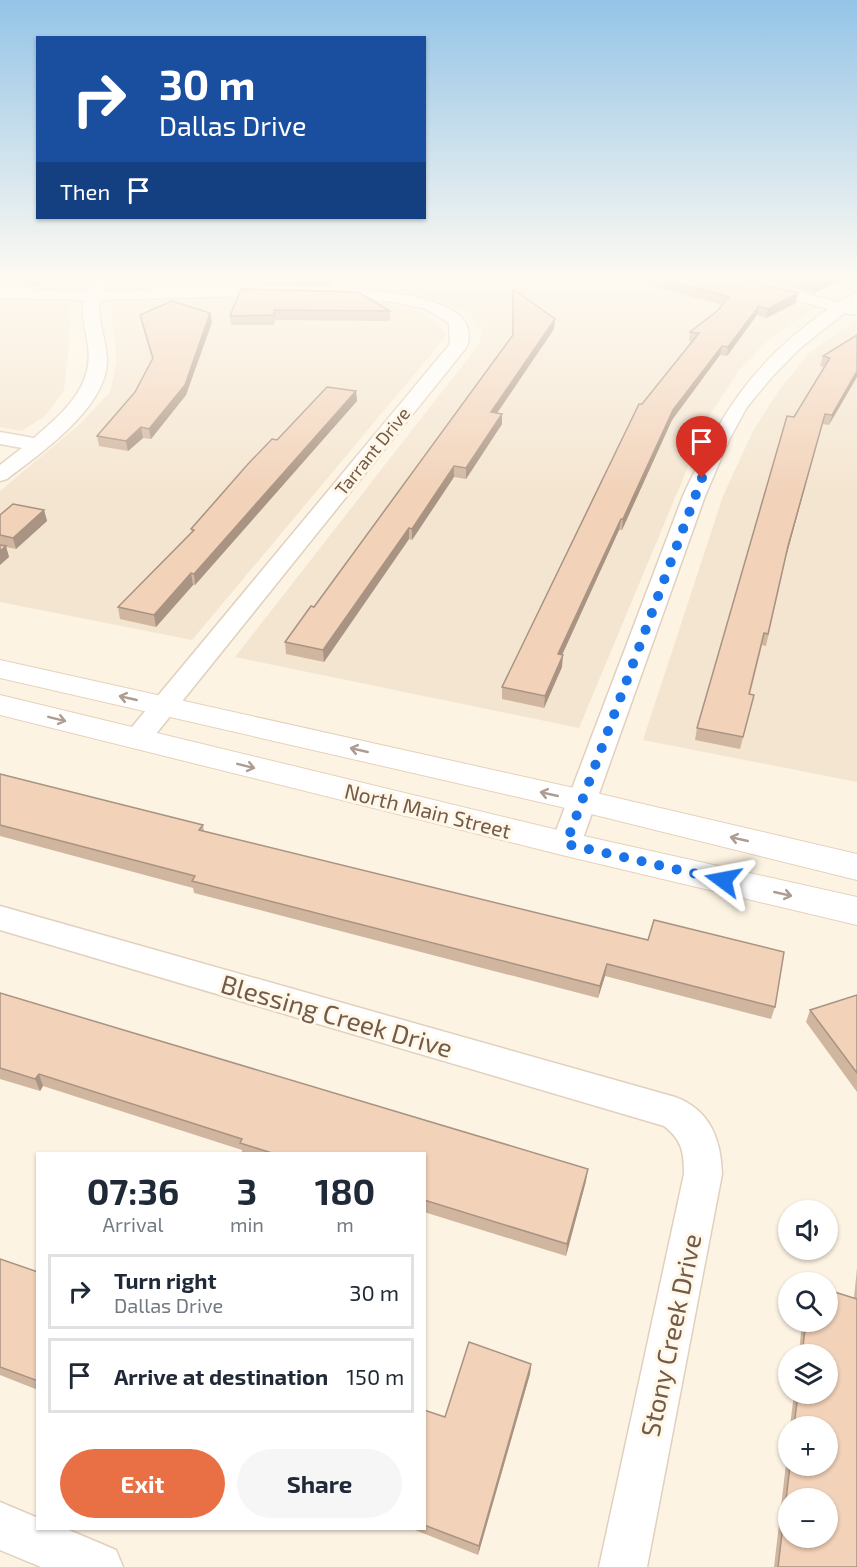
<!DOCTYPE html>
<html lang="en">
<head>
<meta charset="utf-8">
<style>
  :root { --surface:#fff; --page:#f6f6f7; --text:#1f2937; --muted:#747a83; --line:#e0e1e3; --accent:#e97045 }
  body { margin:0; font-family:"Exo 2",sans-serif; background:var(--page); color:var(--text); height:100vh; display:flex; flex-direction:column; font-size:22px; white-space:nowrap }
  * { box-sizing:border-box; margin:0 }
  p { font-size:20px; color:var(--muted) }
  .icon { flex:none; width:33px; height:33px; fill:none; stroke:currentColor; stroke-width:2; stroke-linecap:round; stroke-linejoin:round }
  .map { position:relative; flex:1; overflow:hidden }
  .side { position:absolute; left:36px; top:1152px; width:390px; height:378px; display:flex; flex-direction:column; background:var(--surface); border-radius:0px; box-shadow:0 2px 4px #0004 }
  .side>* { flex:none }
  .guide { position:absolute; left:36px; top:36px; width:390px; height:183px; border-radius:0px; box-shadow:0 2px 4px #0004; background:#1a4fa0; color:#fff; overflow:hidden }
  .fabs { position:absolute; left:778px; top:1200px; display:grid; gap:12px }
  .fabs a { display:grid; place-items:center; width:60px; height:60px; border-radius:50%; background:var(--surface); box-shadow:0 2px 4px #0004; font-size:30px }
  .pin { position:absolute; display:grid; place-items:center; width:51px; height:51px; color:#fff; margin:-62px -26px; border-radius:50% 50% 50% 0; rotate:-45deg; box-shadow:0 0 6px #0007 }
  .pin .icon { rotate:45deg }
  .me { position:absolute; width:66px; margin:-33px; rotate:283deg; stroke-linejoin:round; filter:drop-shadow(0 0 4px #0008) }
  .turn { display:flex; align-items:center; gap:21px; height:126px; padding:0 24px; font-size:27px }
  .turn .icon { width:78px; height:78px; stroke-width:2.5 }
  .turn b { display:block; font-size:42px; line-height:51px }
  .then { display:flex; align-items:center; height:57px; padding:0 24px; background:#0003; gap:12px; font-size:22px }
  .eta { display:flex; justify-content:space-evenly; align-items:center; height:102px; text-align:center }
  .eta b { font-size:36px; font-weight:700; line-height:42px }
  .cta { display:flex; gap:12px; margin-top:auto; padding:12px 24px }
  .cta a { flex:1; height:69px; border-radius:36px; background:var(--accent); color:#fff; font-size:24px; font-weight:700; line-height:69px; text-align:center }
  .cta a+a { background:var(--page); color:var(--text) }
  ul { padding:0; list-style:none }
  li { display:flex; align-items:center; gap:18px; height:75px; margin:0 12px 9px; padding:0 12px; border:3px solid var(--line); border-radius:0px }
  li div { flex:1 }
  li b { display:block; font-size:22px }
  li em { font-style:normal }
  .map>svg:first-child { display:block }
</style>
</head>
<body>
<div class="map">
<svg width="857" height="1567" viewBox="0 0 857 1567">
  <rect width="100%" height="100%" fill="#fcf3e2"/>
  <g fill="#f4e5d0">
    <path d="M0,276H92L86,286L47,288L0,284Z"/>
    <path d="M121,276H689L811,310L767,342L740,369L710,414L579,728L235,657L480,343L482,328L471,314L443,302L404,292L366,286L114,288Z"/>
    <path d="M341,297L404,307L428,316L446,333L444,339L192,640L0,602V491L80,424L110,392L117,361L110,302Z"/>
    <path d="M0,302L69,303V347L64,390L45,416L22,431L0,427Z"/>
    <path d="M857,319V782L643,740L723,496L753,431L779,390L810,352Z"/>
  </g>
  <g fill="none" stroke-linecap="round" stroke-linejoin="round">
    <g stroke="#e1d0be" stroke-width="3">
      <g id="minor">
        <path d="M101,276L109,281L103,291C155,290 462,266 468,331C469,337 469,344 465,349L147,745L137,748L127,745L123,739L127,733L450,344L449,323L426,309L395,302L349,298L248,296L100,300C97,320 106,339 107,359C108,407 41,453 7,479L0,481V465L22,448L0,444V432L34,438C63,413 94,387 88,346C86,331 81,316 84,300L0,298V288L87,291L95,278Z"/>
        <path d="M714,276H739L838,302L857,292V304L854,306L857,307V315L844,313L799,349L771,378L747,407L730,438L705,496L581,844L577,851L566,855L555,851L551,844L683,496C722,412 751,364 828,309L716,279Z"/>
        <path d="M0,906L675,1097C710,1110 721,1139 722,1174L647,1567H599L684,1174C684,1152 682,1140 664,1126L0,930Z"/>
        <path d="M0,1502L38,1518V1528H64L116,1550L123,1567H41L0,1550Z"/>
      </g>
    </g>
    <g stroke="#e6d1bb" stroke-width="2">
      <g id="secondary">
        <path d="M0,660L583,790L857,854V880L583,812L0,678Z"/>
        <path d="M0,695L566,832L857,897V925L566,856L0,715Z"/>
      </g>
    </g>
    <use href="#minor" fill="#fff" fill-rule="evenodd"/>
    <use href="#secondary" fill="#fff" fill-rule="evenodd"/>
  </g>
  <g fill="#d0b59f">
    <path d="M26,276H52L35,287H26L24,277Z"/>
    <path d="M248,276H332V286L249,284Z"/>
    <path d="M614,276H731L796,303L766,318L757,315L727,356L720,355L672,420L622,530H619L562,655V667L544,708L502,699V687L642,404L692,342L689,341L690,332L717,311L722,305Z"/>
    <path d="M747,276H846V277L814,293Z"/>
    <path d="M241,289L390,311V321L275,320L274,325H231L230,316Z"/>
    <path d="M513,289L554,329L497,413L502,424L466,479L454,477L412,540L409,539L324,662L286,654L285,642L314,607L513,335Z"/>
    <path d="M210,313L212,322L186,395L151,439L143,438L128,451L99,446L97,436L135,392L152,359L142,324L140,315Z"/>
    <path d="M857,335L829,425L822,424L786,557L766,646L762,645L750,694L754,695L740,749L695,740L697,728L794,417L824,367L820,366L823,356Z"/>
    <path d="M356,391L357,401L195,585H193L156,627L120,619L118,607L192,532L191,529L277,440Z"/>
    <path d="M44,510L47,521L16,549L6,547L9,557L0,565V515Z"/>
    <path d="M0,774L203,825L204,831L775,1007L771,1019L605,976L598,998L194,893L193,888L0,836Z"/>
    <path d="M0,993L586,1181L566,1256L424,1212V1154H242V1150L43,1086L40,1091L0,1079Z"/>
    <path d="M857,995V1092L806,1022L810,1010Z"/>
    <path d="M0,1259L38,1272V1390L0,1375Z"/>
    <path d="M857,1268V1567H774L789,1438V1466H828V1426H790L794,1394H828V1354H799L802,1322H828L854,1298Z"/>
    <path d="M531,1364L530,1374L478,1555L410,1528H424V1410L445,1417Z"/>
  </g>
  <g fill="#a99382">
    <path d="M36,276H52L35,287L33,278Z"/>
    <path d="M832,276H846V277L814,293L816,284Z"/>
    <path d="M798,293L796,303L766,318L768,309Z"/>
    <path d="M759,306L757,315L727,356L728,347Z"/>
    <path d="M210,313L212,322L186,395L151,439L149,429Z"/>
    <path d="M555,319L554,329L491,422V412Z"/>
    <path d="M722,346L720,355L672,420L622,530L623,519L673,410Z"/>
    <path d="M857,371V377L829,425L832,415Z"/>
    <path d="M356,391L357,401L195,585L194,574Z"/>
    <path d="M502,414V424L466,479V468Z"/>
    <path d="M825,414L822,424L786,557L788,546Z"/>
    <path d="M141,427L143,438L128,451L126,441Z"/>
    <path d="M454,466V477L412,540V529Z"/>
    <path d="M44,510L47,521L16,549L13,538Z"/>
    <path d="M621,519L619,530L557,666L558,654Z"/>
    <path d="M409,528V539L324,662L323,650Z"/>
    <path d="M6,546L9,557L0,565V551Z"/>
    <path d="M191,573L193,585L156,627L154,615Z"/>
    <path d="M563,655L562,667L544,708L545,696Z"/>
    <path d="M607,964L605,976L598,998L600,986Z"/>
    <path d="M39,1074L43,1086L40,1091L35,1079Z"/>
    <path d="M588,1169L586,1181L566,1256L567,1244Z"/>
    <path d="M531,1364L530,1374L478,1555L479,1546Z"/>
  </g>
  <g fill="#f2d2b9" stroke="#a99382" stroke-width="1.5" fill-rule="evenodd">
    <path d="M26,276H36L33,278L24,277Z"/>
    <path d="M649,276H731L798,293L768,309L759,306L728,347L722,346L673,410L623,519H621L558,654L563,655L545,696L502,687L639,404H642L699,333L690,332L717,311L729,297Z"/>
    <path d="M784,276H832L816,284Z"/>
    <path d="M241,289L358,292L390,311L274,310V315L230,316Z"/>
    <path d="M513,289L555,319L491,412L502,414L466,468L454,466L412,529L409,528L323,650L285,642L311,606L314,607L513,335Z"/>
    <path d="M172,301L210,313L185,385L149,429L141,427L126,441L97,436L135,392L153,358L140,315Z"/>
    <path d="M857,335V371L832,415L825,414L788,546L768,634L764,633L749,694L754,695L743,737L697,728L787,416L794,417L830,358L823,356Z"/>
    <path d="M327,387L356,391L194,574L191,573L154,615L118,607L194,530L191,529L248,464L272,439L277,440Z"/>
    <path d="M13,504L44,510L13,538L0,535V515Z"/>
    <path d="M0,545L6,546L0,551Z"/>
    <path d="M0,774L203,825L199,830L648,940L654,920L784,952L775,1007L607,964L600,986L192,881L195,876L0,825Z"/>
    <path d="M0,993L588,1169L567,1244L424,1200V1154H275L240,1143L242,1139L39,1074L35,1079L0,1068Z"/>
    <path d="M857,995V1073L810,1010Z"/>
    <path d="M0,1259L38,1272V1381L0,1367Z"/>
    <path d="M828,1290L857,1299V1567H778L790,1466H828V1426H794L798,1394H828V1354H802L806,1322H828ZM789,1498H828V1538H789Z"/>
    <path d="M469,1342L531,1364L479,1546L424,1525V1410L445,1417Z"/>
  </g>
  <defs><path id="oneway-shaft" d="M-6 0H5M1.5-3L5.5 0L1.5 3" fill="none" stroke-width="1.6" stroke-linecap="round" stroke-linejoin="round" transform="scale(1.5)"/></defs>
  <g stroke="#ac9c91">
    <use href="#oneway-shaft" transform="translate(128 698) rotate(-167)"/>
    <use href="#oneway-shaft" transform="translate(57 719) rotate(14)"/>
    <use href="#oneway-shaft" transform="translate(359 750) rotate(-167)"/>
    <use href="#oneway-shaft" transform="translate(246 766) rotate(14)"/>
    <use href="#oneway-shaft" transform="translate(549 794) rotate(-167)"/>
    <use href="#oneway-shaft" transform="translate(739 839) rotate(-167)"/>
    <use href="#oneway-shaft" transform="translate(783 894) rotate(13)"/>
  </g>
  <linearGradient id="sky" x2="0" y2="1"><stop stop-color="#94c4e7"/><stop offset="0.56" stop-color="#fefaf2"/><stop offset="1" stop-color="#fefaf2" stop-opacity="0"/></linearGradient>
  <rect width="857" height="495" fill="url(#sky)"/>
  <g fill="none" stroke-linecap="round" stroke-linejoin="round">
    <path stroke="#1a73e8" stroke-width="10" stroke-dasharray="0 18" d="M702,478L566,844L723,880"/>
  </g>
  <g text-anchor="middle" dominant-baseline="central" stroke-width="6" stroke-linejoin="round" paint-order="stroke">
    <g font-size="18" fill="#745a48" stroke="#fff7e8">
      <text transform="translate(372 451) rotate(-51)">Tarrant Drive</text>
    </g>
    <g font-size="21" fill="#745a48" stroke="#fff7e8">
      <text transform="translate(428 810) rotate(14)">North Main Street</text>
    </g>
    <g font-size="26" fill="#745a48" stroke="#fff7e8">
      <text transform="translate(337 1015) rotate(16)">Blessing Creek Drive</text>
      <text transform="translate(670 1335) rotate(-78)">Stony Creek Drive</text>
    </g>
  </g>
</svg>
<div class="fabs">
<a><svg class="icon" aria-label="sound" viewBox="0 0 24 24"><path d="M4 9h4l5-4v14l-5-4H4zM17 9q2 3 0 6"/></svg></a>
<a><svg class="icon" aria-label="search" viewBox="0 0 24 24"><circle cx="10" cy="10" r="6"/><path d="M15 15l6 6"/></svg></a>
<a><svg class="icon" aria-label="layers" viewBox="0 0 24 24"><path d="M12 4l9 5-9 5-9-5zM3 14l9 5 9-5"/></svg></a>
<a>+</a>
<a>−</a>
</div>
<div class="pin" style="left:702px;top:478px;background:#d93025"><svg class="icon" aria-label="arrive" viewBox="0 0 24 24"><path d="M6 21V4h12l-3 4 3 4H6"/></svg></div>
<svg class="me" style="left:723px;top:880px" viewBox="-20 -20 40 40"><path d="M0-17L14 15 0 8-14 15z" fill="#1a73e8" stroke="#fff" stroke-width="4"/></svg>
<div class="guide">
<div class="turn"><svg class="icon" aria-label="right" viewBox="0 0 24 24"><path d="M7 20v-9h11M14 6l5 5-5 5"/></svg><div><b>30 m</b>Dallas Drive</div></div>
<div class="then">Then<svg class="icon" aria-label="arrive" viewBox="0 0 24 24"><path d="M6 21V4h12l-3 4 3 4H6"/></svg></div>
</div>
<section class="side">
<div class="eta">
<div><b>07:36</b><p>Arrival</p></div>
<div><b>3</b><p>min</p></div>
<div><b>180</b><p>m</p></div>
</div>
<ul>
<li><svg class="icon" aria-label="right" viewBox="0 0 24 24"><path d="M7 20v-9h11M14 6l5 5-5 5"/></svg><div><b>Turn right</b><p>Dallas Drive</p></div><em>30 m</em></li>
<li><svg class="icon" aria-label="arrive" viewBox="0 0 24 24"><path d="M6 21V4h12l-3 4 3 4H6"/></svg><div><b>Arrive at destination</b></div><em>150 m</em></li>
</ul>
<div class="cta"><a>Exit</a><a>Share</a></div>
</section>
</div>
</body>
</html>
